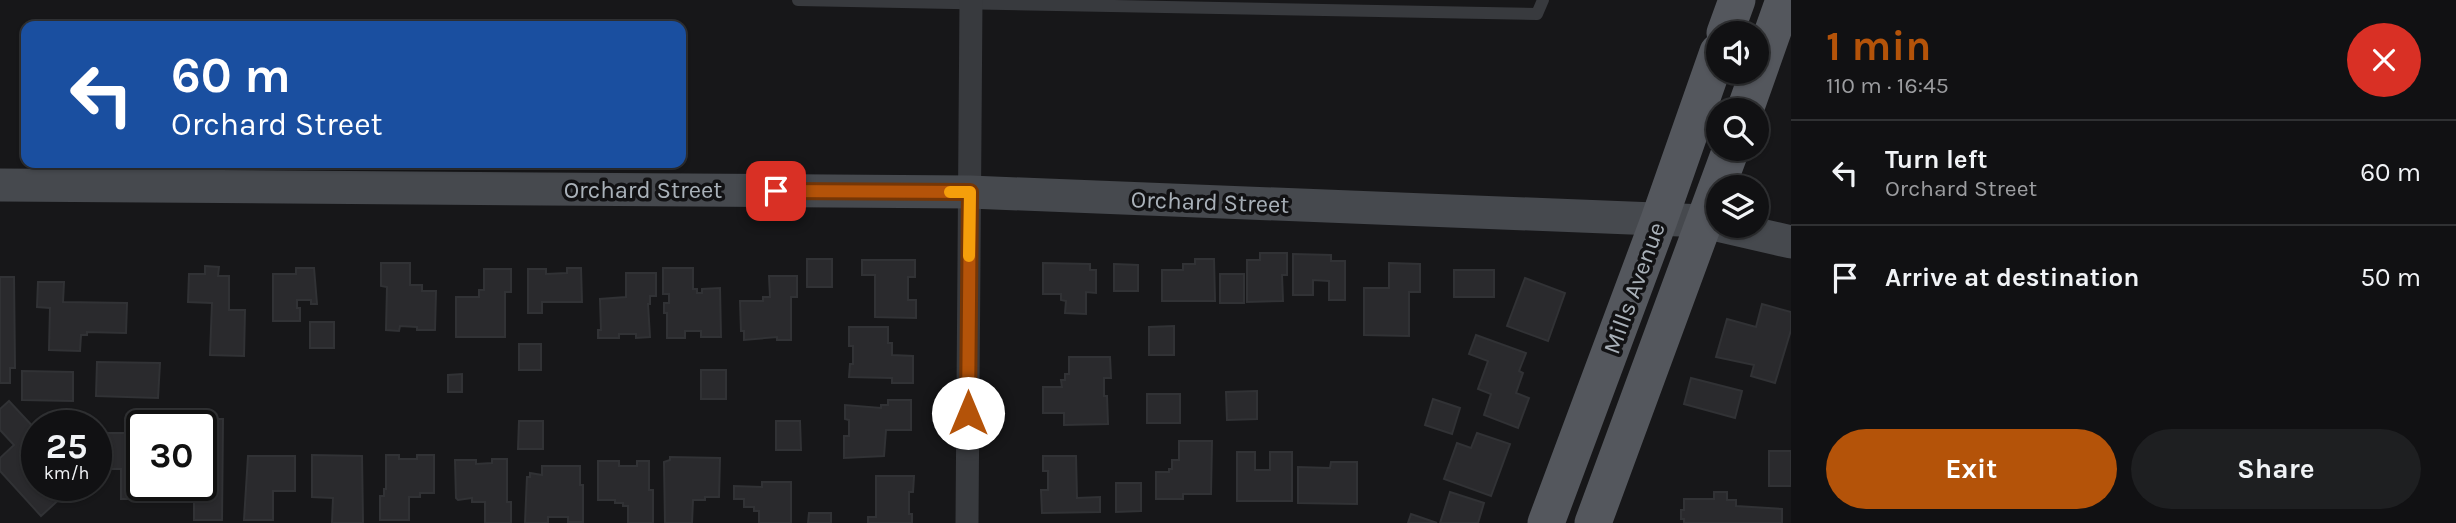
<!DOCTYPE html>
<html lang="en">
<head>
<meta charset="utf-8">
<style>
  :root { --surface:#111113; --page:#1e1f21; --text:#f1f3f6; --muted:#9c9da0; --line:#303133; --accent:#b45309 }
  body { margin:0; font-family:Karla,sans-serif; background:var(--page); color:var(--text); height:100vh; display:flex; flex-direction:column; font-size:26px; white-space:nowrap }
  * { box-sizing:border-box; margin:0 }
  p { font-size:23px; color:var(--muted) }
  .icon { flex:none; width:38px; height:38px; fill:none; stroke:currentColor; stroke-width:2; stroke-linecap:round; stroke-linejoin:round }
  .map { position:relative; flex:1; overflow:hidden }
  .sheet { display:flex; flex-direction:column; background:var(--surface); width:665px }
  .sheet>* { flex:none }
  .hud { position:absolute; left:21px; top:21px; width:665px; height:147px; border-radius:14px; box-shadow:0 2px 5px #0004,0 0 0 2px var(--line); background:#1a4fa0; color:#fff; overflow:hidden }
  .buttons { position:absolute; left:1706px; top:21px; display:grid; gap:14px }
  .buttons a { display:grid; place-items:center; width:63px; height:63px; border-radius:50%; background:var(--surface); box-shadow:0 2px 5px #0004,0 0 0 2px var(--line); font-size:35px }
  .speed { position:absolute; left:21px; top:410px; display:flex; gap:14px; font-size:35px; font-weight:700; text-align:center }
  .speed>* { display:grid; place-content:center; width:91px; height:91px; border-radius:50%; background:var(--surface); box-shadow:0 2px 5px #0004,0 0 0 2px var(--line); line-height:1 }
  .speed small { font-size:18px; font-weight:400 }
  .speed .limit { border:4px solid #111; border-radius:10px; background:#fff; color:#111 }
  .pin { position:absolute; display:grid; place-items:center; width:60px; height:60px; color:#fff; margin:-30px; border-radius:14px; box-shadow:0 4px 10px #0006 }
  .me { position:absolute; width:77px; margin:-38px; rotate:0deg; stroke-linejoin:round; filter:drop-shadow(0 0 5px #0008) }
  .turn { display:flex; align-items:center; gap:24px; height:147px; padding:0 35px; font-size:32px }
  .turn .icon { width:91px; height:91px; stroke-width:2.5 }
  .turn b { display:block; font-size:49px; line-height:60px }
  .round { display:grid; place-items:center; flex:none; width:74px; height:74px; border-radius:37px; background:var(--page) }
  .head { display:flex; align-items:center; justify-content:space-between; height:119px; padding:0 35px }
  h1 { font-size:42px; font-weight:700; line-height:52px; color:var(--accent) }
  .primary-button { display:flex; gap:14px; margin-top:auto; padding:14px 35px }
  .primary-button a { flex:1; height:80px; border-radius:42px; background:var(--accent); color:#fff; font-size:28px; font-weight:700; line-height:80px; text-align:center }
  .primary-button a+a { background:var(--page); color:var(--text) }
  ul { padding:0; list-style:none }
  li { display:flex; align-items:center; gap:21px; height:105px; padding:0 35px; border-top:2px solid var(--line) }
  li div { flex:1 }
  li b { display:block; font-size:26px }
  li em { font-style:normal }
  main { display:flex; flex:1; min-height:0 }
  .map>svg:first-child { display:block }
</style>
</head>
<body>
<main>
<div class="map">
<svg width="1791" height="523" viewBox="0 0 1791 523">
  <rect width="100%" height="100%" fill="#171719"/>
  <g fill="#2a2a2d" stroke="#313235" stroke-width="2">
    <path d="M1260,253H1287V275H1282L1283,301L1247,302V260H1260Z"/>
    <path d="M1293,254L1331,255V261H1345V300H1329V281L1313,280V295H1293Z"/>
    <rect x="807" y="259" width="25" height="28"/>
    <path d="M1195,259H1214L1215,301H1162V270H1183V264H1195Z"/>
    <path d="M862,260H915V277H908V300H916V318L875,317V275H862Z"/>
    <path d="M381,263H410V285H422V291H436L435,330H417V327L400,326L399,331L386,330L387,287L381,286Z"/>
    <path d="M1043,263L1090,264V270H1096V293L1086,292V314L1065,313L1066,301L1061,300V294H1043Z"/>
    <path d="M1389,263L1420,264V292H1409V336L1364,335V288H1389Z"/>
    <path d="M1114,264L1138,265V291H1114Z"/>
    <path d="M205,266L219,267L218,276H229V310H245L244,356L210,355L212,303L188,302L189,274H205Z"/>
    <path d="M296,268H314L317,304H311V300H297V308H300V321H273V274H296Z"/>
    <path d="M567,268H581L582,302H542V313H528V269H546V274L567,273Z"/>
    <path d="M663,268H693V289H697V293H702V289L720,288L721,337H701V331H685V338H667V313H664V303H669V294H663Z"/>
    <path d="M484,269H511V292H505V337H456V297H479V290H484Z"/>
    <rect x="1454" y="270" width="40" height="27"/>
    <path d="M626,273H656V296H650V304H648L650,337L636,338V334H619V338H598V330H601L600,299L626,297Z"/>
    <rect x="1220" y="274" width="24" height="29"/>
    <path d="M769,276H797V297H791V340H777V337L744,340V331H741L740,301H763V297H770Z"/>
    <path d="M0,277H14L15,368H10V383H0Z"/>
    <path d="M1525,278L1565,293L1548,341L1507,326Z"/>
    <path d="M38,282H64L63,302L127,303L126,333L87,332V335H81L80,351L49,350L50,308L37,307Z"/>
    <path d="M1762,304L1791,312V330L1775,383L1751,376L1754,365L1716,357L1727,319L1756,327Z"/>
    <rect x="310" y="322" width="24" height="26"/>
    <path d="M1174,326V355H1149V327Z"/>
    <path d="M849,327H888V343H892V355L913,356V383H892V378L849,377L850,364H853V346H849Z"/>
    <path d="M1476,335L1526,353L1519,371L1523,373L1516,393L1529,398L1518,428L1484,415L1491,394L1478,389L1488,361L1469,354Z"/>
    <rect x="519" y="344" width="22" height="26"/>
    <path d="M1069,357H1110L1111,378H1104V396H1107L1108,424L1064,425V413H1043V387H1062L1061,380H1065V374H1069Z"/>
    <path d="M97,362L160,363L158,398L96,396Z"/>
    <rect x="701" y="370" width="25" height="29"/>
    <path d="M22,371L73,372V401L22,400Z"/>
    <path d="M462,374V392H448V375Z"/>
    <path d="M1691,378L1742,391L1735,418L1684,404Z"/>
    <path d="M1257,391V419L1227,420L1226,392Z"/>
    <rect x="1147" y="394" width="33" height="29"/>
    <path d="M1433,399L1460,408L1452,434L1425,425Z"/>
    <path d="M888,400H911V430H886L884,456L844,458V436H849V420L845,419V405L881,408V405H888Z"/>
    <path d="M9,401L37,431V485H55L64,495L41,516L0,471V458L14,445L0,430V409Z"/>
    <path d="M178,419H223L222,520H194V492H171V485H201V425H178Z"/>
    <path d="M519,421H543V449H518Z"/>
    <path d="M776,421H800L801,450H776Z"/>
    <path d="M99,433H142V485H150V499H121V469H99Z"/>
    <path d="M1477,433L1510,444L1491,496L1444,479L1457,443L1471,448Z"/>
    <path d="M1179,441H1212L1211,494H1183V499H1156V472H1169V469H1172V460H1179Z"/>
    <rect x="1769" y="451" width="22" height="35"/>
    <path d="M1237,452H1255V470H1270V452H1292V501H1237Z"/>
    <path d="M312,455L362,456L363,523H332L333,498L312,497Z"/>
    <path d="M386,455H399V459H417V455H434V493H420V497H409V520H380V496H384V489H386Z"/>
    <path d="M248,456H295V491H273V520H244Z"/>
    <path d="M1043,456H1076L1077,498L1100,497V512L1042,513L1041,490H1048V471H1043Z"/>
    <path d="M670,457L720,458L719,497H705V500H693L692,523H665L664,462L670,460Z"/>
    <path d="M492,459H507V502H511V523H485V502H472V498L458,500L456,498L455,460H476V464L492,463Z"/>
    <path d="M598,461H619V466H637V461H649V490H653V523H628V506H623V503H615V500H598Z"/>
    <path d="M1331,462H1357V504L1298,503V467L1330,468Z"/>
    <path d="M542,466H580V485H583V522H568V517H548V523H525L527,477H530V473L542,475Z"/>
    <path d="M876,476H914L913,492H909V514H912V523H868V517H876Z"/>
    <path d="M762,482H791V523H759V511H754V507H744V499H734V486L762,487Z"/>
    <path d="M1116,483H1141V511L1116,512Z"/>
    <path d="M1450,492L1484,503L1478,523H1440Z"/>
    <path d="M1714,492H1727V500H1736V506L1782,509V523H1684V519H1681V510H1684V499H1714Z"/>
    <path d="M809,513H831V523H808Z"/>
    <path d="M1411,514L1437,523H1408Z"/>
  </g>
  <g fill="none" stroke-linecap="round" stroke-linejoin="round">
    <path stroke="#383a3e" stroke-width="12" d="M798,0L1537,14L1543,0"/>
    <path stroke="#383a3e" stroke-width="23" d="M967,523L971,0"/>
    <g stroke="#46494e" stroke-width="33">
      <path d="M0,185L970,192L1705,221L1718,225"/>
      <path d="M1721,226L1791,242"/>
    </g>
    <g stroke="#54575d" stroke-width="37">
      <path d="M1725,33L1737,0"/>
      <path d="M1745,110L1784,0"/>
      <path d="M1546,523L1659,220L1718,52"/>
      <path d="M1593,523L1731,149"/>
    </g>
  </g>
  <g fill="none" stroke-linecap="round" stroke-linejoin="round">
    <g stroke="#753606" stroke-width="18">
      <path id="route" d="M776,191L970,192L968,413"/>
    </g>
    <use href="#route" stroke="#b45309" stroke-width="12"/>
    <path stroke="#f59e0b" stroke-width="12" d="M950,192H970L969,256"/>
  </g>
  <g text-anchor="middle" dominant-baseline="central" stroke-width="7" stroke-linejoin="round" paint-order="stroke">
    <g font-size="24" fill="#a9b1b9" stroke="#121214">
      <text x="643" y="190">Orchard Street</text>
      <text transform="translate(1210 202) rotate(2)">Orchard Street</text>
      <text transform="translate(1634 288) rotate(-70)">Mills Avenue</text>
    </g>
  </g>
</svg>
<div class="buttons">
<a><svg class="icon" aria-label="sound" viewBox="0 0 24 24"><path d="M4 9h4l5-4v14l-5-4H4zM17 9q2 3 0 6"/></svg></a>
<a><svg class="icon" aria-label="search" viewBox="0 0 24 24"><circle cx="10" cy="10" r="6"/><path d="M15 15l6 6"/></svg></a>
<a><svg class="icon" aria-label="layers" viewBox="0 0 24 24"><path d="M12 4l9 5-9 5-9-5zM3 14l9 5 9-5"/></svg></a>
</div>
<div class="speed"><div>25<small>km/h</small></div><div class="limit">30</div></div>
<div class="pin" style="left:776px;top:191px;background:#d93025"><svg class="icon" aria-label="arrive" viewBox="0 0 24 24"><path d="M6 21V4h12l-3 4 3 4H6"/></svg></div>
<svg class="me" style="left:968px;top:413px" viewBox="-20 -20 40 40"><circle r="19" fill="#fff"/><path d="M0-13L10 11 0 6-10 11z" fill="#b45309"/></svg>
<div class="hud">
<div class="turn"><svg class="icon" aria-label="left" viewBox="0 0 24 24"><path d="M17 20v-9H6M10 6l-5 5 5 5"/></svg><div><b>60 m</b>Orchard Street</div></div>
</div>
</div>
<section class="sheet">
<div class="head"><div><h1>1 min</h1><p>110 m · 16:45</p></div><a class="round" style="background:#d93025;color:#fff"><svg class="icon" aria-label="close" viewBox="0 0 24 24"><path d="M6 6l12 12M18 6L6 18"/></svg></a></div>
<ul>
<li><svg class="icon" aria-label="left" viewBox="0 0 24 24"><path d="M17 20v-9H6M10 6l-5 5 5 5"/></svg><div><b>Turn left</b><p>Orchard Street</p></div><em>60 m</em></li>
<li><svg class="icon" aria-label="arrive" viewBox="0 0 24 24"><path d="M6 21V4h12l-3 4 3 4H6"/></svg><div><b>Arrive at destination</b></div><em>50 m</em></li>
</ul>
<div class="primary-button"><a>Exit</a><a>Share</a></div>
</section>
</main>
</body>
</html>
